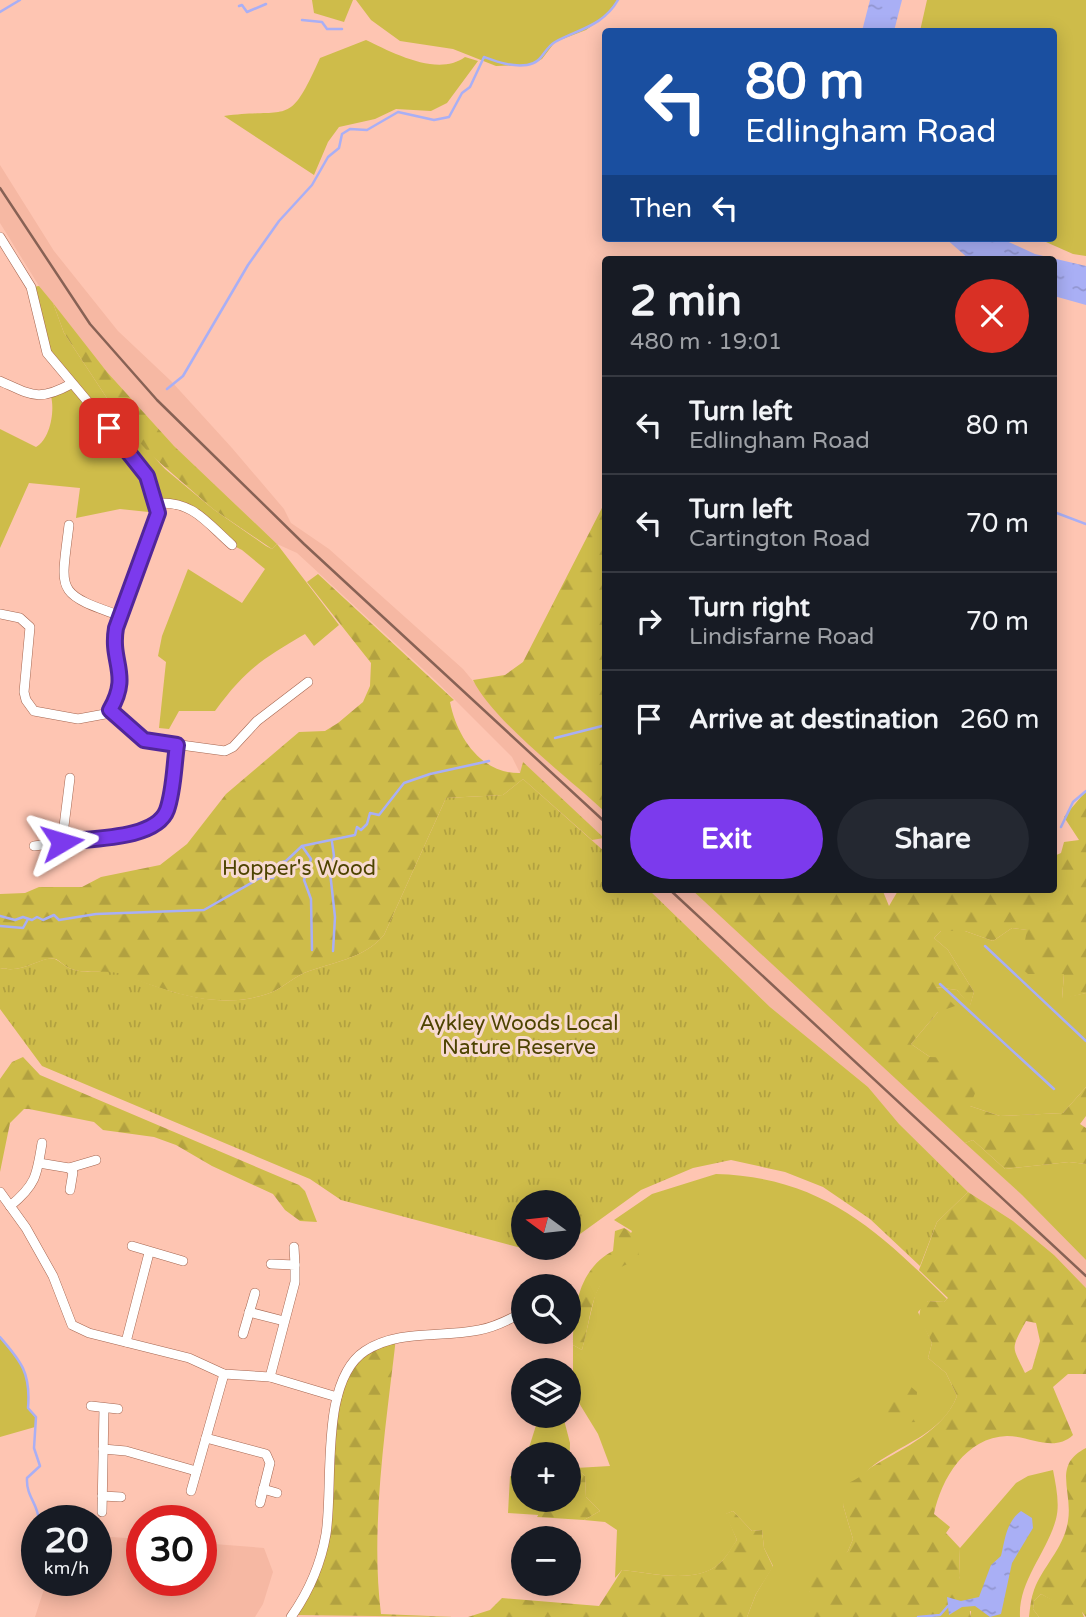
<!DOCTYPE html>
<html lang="en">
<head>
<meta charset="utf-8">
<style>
  :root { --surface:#171b24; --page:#242831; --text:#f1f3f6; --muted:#9ea1a6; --line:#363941; --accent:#7c3aed }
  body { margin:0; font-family:"Varela Round",sans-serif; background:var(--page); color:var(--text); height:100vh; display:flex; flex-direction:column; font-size:26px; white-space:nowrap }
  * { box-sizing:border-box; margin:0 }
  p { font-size:23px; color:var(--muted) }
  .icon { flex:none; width:38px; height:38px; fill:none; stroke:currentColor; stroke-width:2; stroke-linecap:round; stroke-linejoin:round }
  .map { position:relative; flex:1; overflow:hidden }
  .details { position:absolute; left:602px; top:256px; width:455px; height:637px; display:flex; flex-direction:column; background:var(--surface); border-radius:7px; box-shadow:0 4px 18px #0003 }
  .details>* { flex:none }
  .top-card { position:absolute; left:602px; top:28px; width:455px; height:214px; border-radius:7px; box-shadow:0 4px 18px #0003; background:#1a4fa0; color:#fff; overflow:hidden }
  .needle { width:46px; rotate:285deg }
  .buttons { position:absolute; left:511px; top:1190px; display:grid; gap:14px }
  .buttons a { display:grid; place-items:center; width:70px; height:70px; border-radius:50%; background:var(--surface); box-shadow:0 4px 18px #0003; font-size:35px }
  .speed { position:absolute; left:21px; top:1505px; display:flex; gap:14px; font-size:35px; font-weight:700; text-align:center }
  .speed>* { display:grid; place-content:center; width:91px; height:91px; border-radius:50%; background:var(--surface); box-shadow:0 4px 18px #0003; line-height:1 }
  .speed small { font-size:18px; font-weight:400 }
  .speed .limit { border:10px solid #d22; background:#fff; color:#111 }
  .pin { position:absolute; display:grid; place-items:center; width:60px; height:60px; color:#fff; margin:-30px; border-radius:14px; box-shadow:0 4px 10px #0006 }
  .me { position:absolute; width:77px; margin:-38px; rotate:83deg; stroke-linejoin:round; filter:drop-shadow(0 0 5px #0008) }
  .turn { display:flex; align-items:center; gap:24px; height:147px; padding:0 28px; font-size:32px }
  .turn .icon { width:91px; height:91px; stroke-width:2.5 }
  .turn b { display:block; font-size:49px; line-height:60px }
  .then { display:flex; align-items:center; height:66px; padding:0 28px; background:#0003; gap:14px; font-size:26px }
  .round { display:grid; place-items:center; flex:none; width:74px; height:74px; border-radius:37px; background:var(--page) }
  .summary { display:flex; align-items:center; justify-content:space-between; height:119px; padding:0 28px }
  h1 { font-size:42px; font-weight:800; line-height:52px }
  .action { display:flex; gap:14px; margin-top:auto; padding:14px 28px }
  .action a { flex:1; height:80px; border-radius:42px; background:var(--accent); color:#fff; font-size:28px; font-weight:800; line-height:80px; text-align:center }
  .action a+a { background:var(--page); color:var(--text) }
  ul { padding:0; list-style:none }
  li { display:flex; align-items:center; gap:21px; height:98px; padding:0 28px; border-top:2px solid var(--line) }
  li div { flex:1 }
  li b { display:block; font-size:26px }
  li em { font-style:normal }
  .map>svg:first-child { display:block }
</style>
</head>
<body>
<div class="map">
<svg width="1086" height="1617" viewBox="0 0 1086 1617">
  <defs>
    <pattern id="forest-firs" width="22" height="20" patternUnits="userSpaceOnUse" patternTransform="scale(1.75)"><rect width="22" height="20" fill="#cebc4a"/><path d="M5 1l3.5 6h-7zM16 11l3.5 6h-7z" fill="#b2a140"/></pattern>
    <pattern id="park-tufts" width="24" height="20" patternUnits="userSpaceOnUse" patternTransform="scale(1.75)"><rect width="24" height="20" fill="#cebc4a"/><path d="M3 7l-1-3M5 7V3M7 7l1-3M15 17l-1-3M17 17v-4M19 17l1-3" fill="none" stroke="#b2a140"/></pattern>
    <pattern id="water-ripples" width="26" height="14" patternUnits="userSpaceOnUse" patternTransform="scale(1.75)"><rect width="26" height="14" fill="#a9aff5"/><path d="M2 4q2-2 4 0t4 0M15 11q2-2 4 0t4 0" fill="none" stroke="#9296d1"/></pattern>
  </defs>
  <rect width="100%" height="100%" fill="#fec5b2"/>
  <g fill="#f6b8a3">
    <path d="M0,165L54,251L118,331L171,381L232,448L284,509L291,523L329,549L463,669L513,729L605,812V852L523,779L512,757L436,681L297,553L277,544L174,446L107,372L39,286L0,223Z"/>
    <path d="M648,889H691L737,930L1022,1195L1086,1260V1288L1054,1255L1013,1221L968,1192L898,1124L868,1087L770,1007Z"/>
    <path d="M96,1536L142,1539V1580H201V1543L264,1548L273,1572L263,1604L255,1617H35L47,1580H96Z"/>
  </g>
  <g fill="#cebc4a">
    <path d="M312,0H353L344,22L314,13Z"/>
    <path d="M356,0H618L604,17L586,30L555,42L542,59L530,65L496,66L453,49L400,41L371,20Z"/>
    <path d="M927,0H1086V256L1073,254L1037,238H1054V32L920,31Z"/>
    <path d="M366,40C393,53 438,77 465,57L478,61L447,103L431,111L396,109L375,119L339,127L328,142L314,175L224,116C291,107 288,129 320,58Z"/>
    <path d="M39,286L53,303L64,333L126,427L165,469L213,509L266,546L272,549L277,544L339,625L314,646L305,634C261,660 246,669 215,711H179L169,729L159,728L166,662L158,656L162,636L188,569L242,603L265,569L242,550L232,545L190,507L157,503L158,513L120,509L76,518L80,488L29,483L0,548V429L36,447C50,439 55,412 51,396L71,384L54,365L31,287Z"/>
    <path d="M1012,928L1028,930V974H1064L1062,998L1086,993V1087L1063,1113L1000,1116L970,1106L930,1057L911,1044L938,1012L935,987L957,990L970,1005L974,992L948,950L934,938L941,931H965L993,941Z"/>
    <path d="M973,1140L1005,1169L1069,1162L1086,1164V1260L1022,1195L965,1143Z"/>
    <path d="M716,1174C821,1177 877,1229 947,1299L944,1302L928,1301L918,1312L932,1343L928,1358L946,1373L957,1396C942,1436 898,1444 869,1469C858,1479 851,1492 843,1505L853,1539L848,1551L809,1592V1617H747L756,1594L773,1566L764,1548L762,1530L752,1531L733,1511L726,1514L737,1540C732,1547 727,1557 720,1563C697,1585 651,1573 622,1570L615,1578L617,1530L605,1522L584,1520L600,1511L586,1497L585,1476L576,1468L610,1466L598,1434L579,1403L573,1384V1345L582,1350L595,1295L605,1275L616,1266L632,1231L614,1220L652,1194Z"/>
    <path d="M0,1337C21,1361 31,1373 28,1408L36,1417L35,1427L0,1437Z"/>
    <path d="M539,1416H563L570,1443L569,1478V1454H527Z"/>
    <path d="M523,1468V1500H564L563,1502L544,1506L539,1515L508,1513L510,1476L520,1479Z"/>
    <path d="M1053,1470C1056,1486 1060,1504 1056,1519C1047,1553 1018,1581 1020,1617H971V1611L949,1615L947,1597L961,1588L959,1576L960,1548L1016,1483L1028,1476Z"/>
    <path d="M1041,1594L1077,1612H1082L1084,1617H1039L1033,1609L1034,1601Z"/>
  </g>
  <g fill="url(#forest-firs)" fill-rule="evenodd">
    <path d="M53,303L107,372L174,446L277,544L272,549L213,509L151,455L126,427L64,333Z"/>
    <path d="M605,502L606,659L602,671H606L605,812C569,778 493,721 473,680L505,675L523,662Z"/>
    <path d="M318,574L454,700L450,702C457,738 482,774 520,773L523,762L604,838L592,840L523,779L503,795L446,798L384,935C364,959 332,962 304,973C291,979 280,990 267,994C217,1011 168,991 122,975C105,969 84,975 69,968C64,966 60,961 56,959C41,955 26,974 0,968V894L25,893L39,887H82L101,877L160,865L187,844L226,794L299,732L325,731L338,723L363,702L370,686L371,663L307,582Z"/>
    <path d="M1086,791V993L1062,999L1064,974H1028L1020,967L1027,930L1012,928L993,941L965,931H941L934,938L948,950L974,992L970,1006L957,990L936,987L955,1006L938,1012L911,1044L930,1057L957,1058L977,1088L970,1106L1000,1116L1063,1113L1086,1087V1116L1080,1124L1086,1128V1164L1069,1162L1005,1169L973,1140L965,1143L691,889H882L889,906L899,889H1054V856L1061,853L1064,842L1079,840L1064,817Z"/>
    <path d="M23,1057L40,1075L299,1185L305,1191L317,1222L300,1221L285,1210L273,1194L212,1166L176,1145L154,1137L103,1130L94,1122L29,1109H24L10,1123L0,1172V1079L12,1062Z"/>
    <path d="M968,1192L1013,1221L1054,1255L1086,1288V1374H1068L1053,1387L1073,1435C1054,1453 1030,1436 1007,1436C966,1437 941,1479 934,1514L950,1527L946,1533L960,1548L959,1576L967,1600L955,1597L956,1613L962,1607H969L971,1617H809V1592L813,1575L848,1551L853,1539L843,1505L848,1483C860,1479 864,1471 875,1465C904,1448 944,1430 957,1396L946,1373L928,1358L932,1343L919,1317L921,1305L928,1301L944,1302L948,1298L919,1270L937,1222ZM1026,1321L1036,1323L1040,1341L1032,1369L1025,1373C1012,1345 1010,1351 1026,1321Z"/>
    <path d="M624,1228C637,1234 637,1246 640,1260C588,1274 595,1305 582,1350L573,1345C573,1310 578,1269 613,1251L615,1231Z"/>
    <path d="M396,1338C386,1425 370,1527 381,1614L455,1617L292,1615L320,1557L337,1397L362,1353Z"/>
    <path d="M909,1385L917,1392L916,1422L893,1423L886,1413L903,1388Z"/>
    <path d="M1086,1448V1617L1082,1612H1073L1041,1594L1034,1601L1033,1609L1039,1617H1029C1030,1608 1031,1598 1034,1590C1043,1566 1064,1548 1068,1521C1073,1491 1052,1465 1086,1448Z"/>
    <path d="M576,1468L585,1476L586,1497L600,1511L584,1520L537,1517L544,1506L569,1501Z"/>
    <path d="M733,1511L752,1531L762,1530L764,1548L773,1567L756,1594L747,1617H468L490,1610L502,1598L599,1606L622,1570C651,1573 696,1585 720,1563C727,1557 731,1547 737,1540L725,1514Z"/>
  </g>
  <path fill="url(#park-tufts)" d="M523,779L605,852L606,889H648L770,1007L868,1087L899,1124L968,1192L937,1222L920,1266L870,1219L823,1187L785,1172L731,1160L693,1168L641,1190L569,1242V1202H523V1248H561L544,1254L341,1200L310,1179L42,1066L0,1009V968C26,974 41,955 55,959C60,961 64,966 69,968C84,975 105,969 122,974C168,991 217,1011 267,994C280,990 291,979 304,973C332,962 364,959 384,935L446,798L503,795Z"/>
  <g fill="url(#water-ripples)">
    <path d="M870,0H902L894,31H862Z"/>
    <path d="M945,238H1000L1035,254L1086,266V305L1054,296V259H969Z"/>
    <path d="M1021,1511L1032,1518L1033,1528L1012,1563L1001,1614L990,1617L975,1606L962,1607L949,1615L947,1597L961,1601L979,1597L991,1565L1001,1556C1005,1540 1006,1522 1021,1511Z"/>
  </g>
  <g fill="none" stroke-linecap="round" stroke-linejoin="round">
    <g stroke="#a9aff5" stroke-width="2.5">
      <path d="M239,6L242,5L247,12L266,4"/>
      <path d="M0,12L20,0"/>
      <path d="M302,20L322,22L327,29H342"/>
      <path d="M167,389L183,376L248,265L279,221L312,185L328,157L339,148L342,134L350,129L367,130L398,112L434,120L449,117L462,93L470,87L484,57C498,62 511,67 527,65C543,63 543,49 555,42C579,29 603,26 618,0"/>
      <path d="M1054,512L1086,524"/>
      <path d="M555,738L606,725"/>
      <path d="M1061,827L1073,802L1086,791"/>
      <path d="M332,842L334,856L330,872L335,917L333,951"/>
      <path d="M302,846L311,859L304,880L311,899L312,950"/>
      <path d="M0,916L15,920L23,917L32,920L37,917L43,920L54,915L59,920L96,914L204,910L260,878H273L279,863L286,861L302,846L355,835L357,827L361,830L367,824L370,813L379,815L404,783L430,774L489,761"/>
      <path d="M0,926L23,928L28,919"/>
      <path d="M985,946L1086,1041"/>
      <path d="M940,984L1054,1089"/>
      <path d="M0,1337C21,1361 31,1373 28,1408L36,1417L34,1448L40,1466L27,1478C26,1497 38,1503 39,1521"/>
      <path d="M35,1560L37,1557"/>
      <path d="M918,1617L940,1615L948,1606"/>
    </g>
    <g stroke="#a56650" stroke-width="10">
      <g id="street">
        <path d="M0,237L31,287L47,353L140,464L157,503L155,528L116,628C111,659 134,689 105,714L78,719L34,711L26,700L24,692L30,627L20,618L0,614"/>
        <path d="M0,381C32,395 38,402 71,384"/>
        <path d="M157,503C193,501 206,522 232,545"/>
        <path d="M69,525C61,592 54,593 121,616"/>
        <path d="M110,710L144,740L225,751L233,747L257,721L308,682"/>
        <path d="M62,842L70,778"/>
        <path d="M34,846C61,842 147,840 162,820C175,801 174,767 177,745"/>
        <path d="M39,1163L69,1168L73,1172L70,1190"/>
        <path d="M69,1168L96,1160"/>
        <path d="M0,1192L26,1228L53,1276L72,1325L89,1333L189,1358L224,1374L270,1377L337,1397"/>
        <path d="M10,1206C36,1185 37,1175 42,1143"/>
        <path d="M132,1246L183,1261"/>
        <path d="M294,1247L295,1265"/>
        <path d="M249,1312L284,1321"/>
        <path d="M243,1334L255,1293"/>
        <path d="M126,1342L149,1253"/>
        <path d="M270,1377L295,1282V1265L271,1264"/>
        <path d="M91,1406L118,1409"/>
        <path d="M206,1438L266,1454L270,1463L260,1503"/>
        <path d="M103,1449L126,1451L196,1471"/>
        <path d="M263,1489L277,1493"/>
        <path d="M191,1491L224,1374"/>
        <path d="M102,1496L121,1497"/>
        <path d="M102,1512L104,1408"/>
        <path d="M291,1617C308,1593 321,1563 326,1534C334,1485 319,1381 365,1351C399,1329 441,1338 479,1330C495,1327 509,1320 523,1312"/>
      </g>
    </g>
    <use href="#street" stroke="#fff" stroke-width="9"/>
    <g stroke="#886255" stroke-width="2.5">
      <path d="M0,188L90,324L157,400L304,544L606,823"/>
      <path d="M669,889L1086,1276"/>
    </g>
  </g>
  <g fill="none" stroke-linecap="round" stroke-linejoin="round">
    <g stroke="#51269a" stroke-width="18">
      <path id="route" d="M62,842C90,838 156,840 167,810C174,790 174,765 177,745L144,740L110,710C131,674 110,663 116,628L158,513L147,476L109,428"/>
    </g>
    <use href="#route" stroke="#7c3aed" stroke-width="12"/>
  </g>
  <g text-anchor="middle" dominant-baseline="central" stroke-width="6" stroke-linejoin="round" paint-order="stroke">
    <g font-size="21" fill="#4d4300" stroke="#f7dad0">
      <text x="299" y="868">Hopper's Wood</text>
      <text x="519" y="1023">Aykley Woods Local<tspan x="519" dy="24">Nature Reserve</tspan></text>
    </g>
  </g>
</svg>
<div class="buttons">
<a><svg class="needle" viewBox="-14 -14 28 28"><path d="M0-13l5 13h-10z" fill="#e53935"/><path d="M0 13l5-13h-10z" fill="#9ea1a6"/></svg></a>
<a><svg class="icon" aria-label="search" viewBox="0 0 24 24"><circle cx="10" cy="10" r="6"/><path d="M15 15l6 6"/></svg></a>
<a><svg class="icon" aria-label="layers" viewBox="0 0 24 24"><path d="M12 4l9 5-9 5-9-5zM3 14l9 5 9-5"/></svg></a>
<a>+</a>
<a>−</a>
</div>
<div class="speed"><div>20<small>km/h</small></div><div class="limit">30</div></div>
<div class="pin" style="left:109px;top:428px;background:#d93025"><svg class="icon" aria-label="arrive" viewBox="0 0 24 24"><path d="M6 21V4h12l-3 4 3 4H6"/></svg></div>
<svg class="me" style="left:62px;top:842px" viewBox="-20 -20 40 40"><path d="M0-17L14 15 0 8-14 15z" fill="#7c3aed" stroke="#fff" stroke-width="4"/></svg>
<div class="top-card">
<div class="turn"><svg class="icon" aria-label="left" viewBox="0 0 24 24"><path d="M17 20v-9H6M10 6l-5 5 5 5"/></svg><div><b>80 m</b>Edlingham Road</div></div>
<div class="then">Then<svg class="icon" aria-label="left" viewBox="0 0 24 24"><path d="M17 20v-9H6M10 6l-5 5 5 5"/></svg></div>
</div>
<section class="details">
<div class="summary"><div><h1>2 min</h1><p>480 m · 19:01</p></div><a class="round" style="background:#d93025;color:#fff"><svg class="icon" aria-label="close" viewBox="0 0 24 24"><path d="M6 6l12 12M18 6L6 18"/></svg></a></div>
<ul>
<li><svg class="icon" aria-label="left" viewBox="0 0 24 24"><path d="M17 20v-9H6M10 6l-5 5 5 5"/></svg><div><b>Turn left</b><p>Edlingham Road</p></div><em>80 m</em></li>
<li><svg class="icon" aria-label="left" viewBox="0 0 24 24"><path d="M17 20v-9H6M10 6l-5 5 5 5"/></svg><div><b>Turn left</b><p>Cartington Road</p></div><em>70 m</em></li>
<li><svg class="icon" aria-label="right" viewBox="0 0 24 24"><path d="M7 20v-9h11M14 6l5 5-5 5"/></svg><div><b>Turn right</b><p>Lindisfarne Road</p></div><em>70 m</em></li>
<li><svg class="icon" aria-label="arrive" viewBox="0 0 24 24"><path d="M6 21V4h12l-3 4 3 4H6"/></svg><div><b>Arrive at destination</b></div><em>260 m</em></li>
</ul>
<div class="action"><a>Exit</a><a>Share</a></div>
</section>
</div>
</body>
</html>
